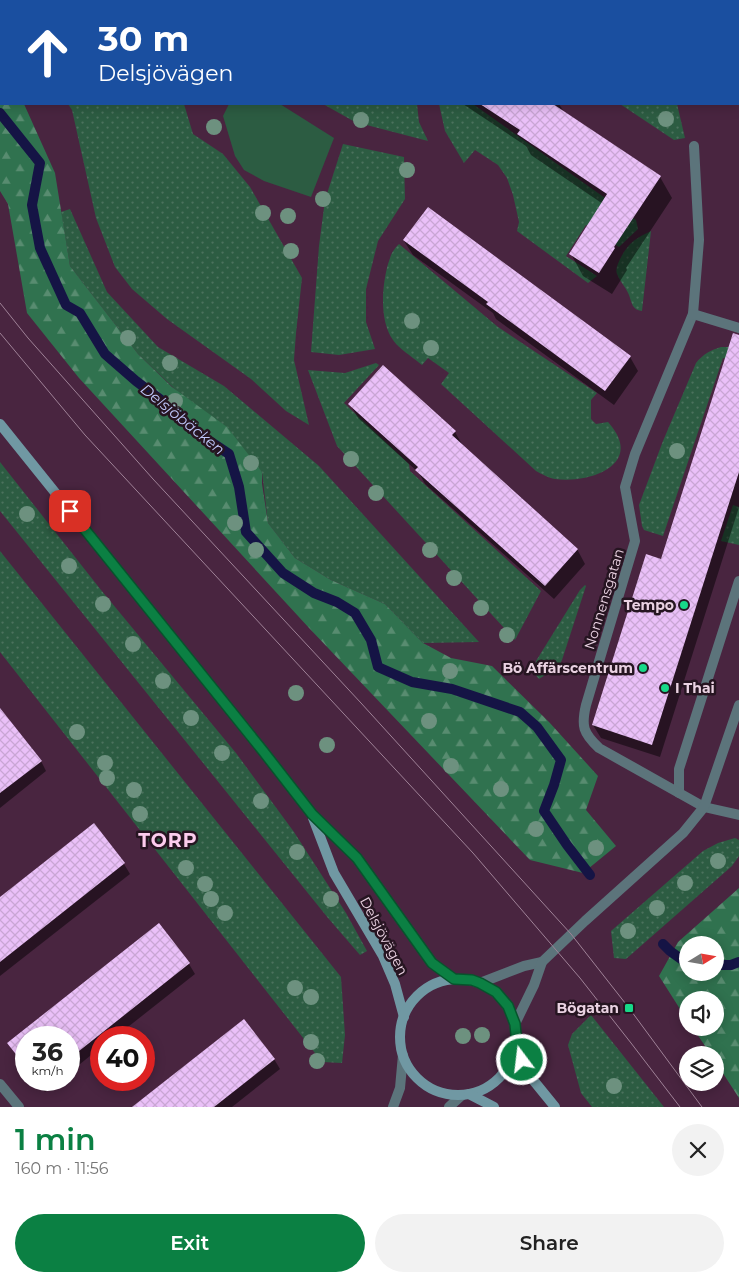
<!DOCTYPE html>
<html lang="en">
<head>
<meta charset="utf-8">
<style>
  :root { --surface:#fff; --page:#f2f2f2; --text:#222; --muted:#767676; --accent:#0b8043 }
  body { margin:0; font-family:Montserrat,sans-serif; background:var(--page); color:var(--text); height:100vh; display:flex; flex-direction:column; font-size:19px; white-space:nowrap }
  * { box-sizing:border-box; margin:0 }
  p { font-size:16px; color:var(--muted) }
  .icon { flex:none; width:28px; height:28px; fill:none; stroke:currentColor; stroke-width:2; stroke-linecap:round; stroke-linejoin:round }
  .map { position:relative; height:1107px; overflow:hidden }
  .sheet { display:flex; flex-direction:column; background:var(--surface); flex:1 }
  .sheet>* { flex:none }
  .guide { position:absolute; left:0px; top:0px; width:740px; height:105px; box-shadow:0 2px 12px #0003; background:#1a4fa0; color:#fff; overflow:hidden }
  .needle { width:32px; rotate:79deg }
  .fabs { position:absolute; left:679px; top:936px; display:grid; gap:10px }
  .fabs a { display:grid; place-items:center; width:45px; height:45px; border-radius:50%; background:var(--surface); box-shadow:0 2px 12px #0003; font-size:25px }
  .speed { position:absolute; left:15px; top:1026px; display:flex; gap:10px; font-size:25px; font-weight:700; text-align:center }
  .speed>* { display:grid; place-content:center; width:65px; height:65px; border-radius:50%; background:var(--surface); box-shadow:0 2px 12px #0003; line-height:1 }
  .speed small { font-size:12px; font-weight:400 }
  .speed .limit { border:8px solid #d22; background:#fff; color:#111 }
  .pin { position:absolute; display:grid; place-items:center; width:42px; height:42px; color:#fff; margin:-21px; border-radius:10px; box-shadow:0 2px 8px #0006 }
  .me { position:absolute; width:55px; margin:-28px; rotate:345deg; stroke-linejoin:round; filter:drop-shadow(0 0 4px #0008) }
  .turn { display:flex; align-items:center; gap:18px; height:105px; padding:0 15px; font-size:22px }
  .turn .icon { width:65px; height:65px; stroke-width:2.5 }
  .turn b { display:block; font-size:35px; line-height:42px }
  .round { display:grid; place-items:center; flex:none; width:52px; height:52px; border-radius:26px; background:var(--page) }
  .overview { display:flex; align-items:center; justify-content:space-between; height:85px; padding:0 15px }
  h1 { font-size:30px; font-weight:600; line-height:38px; color:var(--accent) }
  .primary-button { display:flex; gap:10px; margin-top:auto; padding:10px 15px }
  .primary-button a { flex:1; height:58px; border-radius:30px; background:var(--accent); color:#fff; font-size:20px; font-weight:600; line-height:58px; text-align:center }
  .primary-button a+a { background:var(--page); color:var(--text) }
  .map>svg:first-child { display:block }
</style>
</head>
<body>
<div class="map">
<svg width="739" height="1107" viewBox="0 0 739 1107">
  <defs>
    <pattern id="grass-dots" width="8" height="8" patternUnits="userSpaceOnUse" patternTransform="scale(1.25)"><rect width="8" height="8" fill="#2c5c42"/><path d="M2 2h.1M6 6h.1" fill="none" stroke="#4b725d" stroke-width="1.8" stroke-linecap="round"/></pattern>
    <pattern id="forest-firs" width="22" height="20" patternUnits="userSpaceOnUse" patternTransform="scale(1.25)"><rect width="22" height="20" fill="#30724f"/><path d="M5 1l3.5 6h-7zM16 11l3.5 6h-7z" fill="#588c70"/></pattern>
    <pattern id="building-cross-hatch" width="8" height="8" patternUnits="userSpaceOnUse" patternTransform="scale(1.25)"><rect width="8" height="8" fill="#eac0f8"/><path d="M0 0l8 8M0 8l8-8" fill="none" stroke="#c9a6d4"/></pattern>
  </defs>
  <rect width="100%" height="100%" fill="#492540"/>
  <g fill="url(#grass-dots)">
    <path d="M68,104H184L193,134L223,154L250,187L302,278L296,333L294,360L309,425L286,411L251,379L167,319L132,289L115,267L96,218L72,110Z"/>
    <path d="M323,104H417L419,122L428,141L355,122Z"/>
    <path d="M439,104H473L636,220L638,229L619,247L586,225L566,256L597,276L588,283L517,231L519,222L513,195L507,178L498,165L475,150L464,163L445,131Z"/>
    <path d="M620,104H677L685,138L674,140Z"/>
    <path d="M343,144L404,157L405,199L378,241L366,289V322L375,349L339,355L311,352L319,246L325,200Z"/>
    <path d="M70,209L107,292L158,347L224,386L319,466L479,642L423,643L385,604L331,580L295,558L268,523L262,472L138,354L70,266L61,212Z"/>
    <path d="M651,231L642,311C632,310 632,303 629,295C626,287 620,282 617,274C615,269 618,264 620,259C628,243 636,238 651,231Z"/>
    <path d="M399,244L498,327L597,393L591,400V419L596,424L608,422C646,464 590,484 555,479C548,478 542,474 536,471L441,384L449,373L428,358L422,365C415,359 397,347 393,340C379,320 382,286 388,264C390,259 391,253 394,250C395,248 397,246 399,244Z"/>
    <path d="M721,347H731L739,363L723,358L663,536L644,530L642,526L639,505L663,441L696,363C703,354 711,350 721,347Z"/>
    <path d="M376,363L379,365L344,403L409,464L410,471L541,591L515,640L337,446L308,370L345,373Z"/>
    <path d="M0,462L101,590L236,753L294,832L346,913L367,951L360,955L328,918L0,511Z"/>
    <path d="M733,505L739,507V545L721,541Z"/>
    <path d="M0,551L341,977L345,1035L342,1063L322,1062L0,652Z"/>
    <path d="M585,585L586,586L562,660L559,666L539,679L534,673L536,661L580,590Z"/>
    <path d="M735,838L739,840V856L732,866L626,959L614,958L611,931L703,851L718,843Z"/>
    <path d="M591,1015L664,1107H592L581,1093L568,1045L572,1034Z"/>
  </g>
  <g fill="url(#forest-firs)" fill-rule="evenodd">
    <path d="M0,57L1,59V104H24L55,173L70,266L138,354L172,387L227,427L262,472V484L268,523L295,558L331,580L385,604L423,643L451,658L492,666L549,722L598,776L586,810L616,846L583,873L530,860L310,629L79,378L27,313L8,204L0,191Z"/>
    <path d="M739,888V1098L715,1061V1055H711L693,1028H715V1000H688L687,1020L659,976L678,942ZM688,945H715V972H688Z"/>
  </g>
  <path fill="#2c5c42" d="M229,104H280L334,138L311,197L264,181L244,170L235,156L223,116Z"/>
  <g fill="#0007">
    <path d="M595,0H675L674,1H598Z"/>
    <path d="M463,104H559L564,112L660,177L672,198L626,268L627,270L612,294L583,276L571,254L603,204L531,155L526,146Z"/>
    <path d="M404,241L630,357L638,371L614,405L496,319L493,313L413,255Z"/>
    <path d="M739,368V507L660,757L601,738L593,725L662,561Z"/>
    <path d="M350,404L455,432L463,446L577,549L585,564L554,599L425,484L419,473L358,418Z"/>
    <path d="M0,731L41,761L46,771L0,808Z"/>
    <path d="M124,864L130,874L0,976V898Z"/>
    <path d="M189,964L195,974L114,1038H101V1047L69,1073V1038H26V1068L15,1053L9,1043Z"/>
    <path d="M274,1059L280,1069L232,1107H134Z"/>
    <path d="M36,1080H60L45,1092Z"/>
  </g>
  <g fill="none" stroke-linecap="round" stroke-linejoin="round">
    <g stroke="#151445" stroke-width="10">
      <path d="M0,113L40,163L32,205L40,248L66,305L80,313L105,354L136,381L169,406L193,430L229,454L239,487L246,532L283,573L314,593L337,602L355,613L371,640L378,667L412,682L452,689L520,712L537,727L561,760L554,785L544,811L567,845L590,875"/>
      <path d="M663,944L670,951L688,964"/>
      <path d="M715,965H731L739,962"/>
    </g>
  </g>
  <g fill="url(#building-cross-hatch)">
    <path d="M480,104H553L661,176L614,247L615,248L599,273L569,254L607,194L517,134L520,130Z"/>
    <path d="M428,207L631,356L605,391L486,304L488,302L403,240Z"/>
    <path d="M733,333L739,335V472L652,745L592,725L646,554L661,559Z"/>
    <path d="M383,365L456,431L452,435L578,549L545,586L415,470L418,467L348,404Z"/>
    <path d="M0,708L42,761L0,793Z"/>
    <path d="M94,823L125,863L0,962V897Z"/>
    <path d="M159,923L190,963L69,1059V1038H26V1067L7,1043Z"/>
    <path d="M244,1019L275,1059L214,1107H132Z"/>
  </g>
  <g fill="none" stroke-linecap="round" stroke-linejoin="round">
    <path stroke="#5c747b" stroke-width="10" d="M679,793V769L739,581"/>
    <g stroke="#5c747b" stroke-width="10">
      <path d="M694,146L699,240L693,314L635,454L625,487L635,541L586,705C581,726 583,733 599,748L704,807L739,815"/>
      <path d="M693,314L739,328"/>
      <path d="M480,983L524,966L542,962"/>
      <path d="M515,1024L534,985L542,962L585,921L683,833L704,807L739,705"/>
      <path d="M0,1084L19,1107"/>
      <path d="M393,1107L400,1088L403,1055"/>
      <path d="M449,1107L462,1095"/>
    </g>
    <g stroke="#7098a3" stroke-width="10">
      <path d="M0,424L263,751L312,814L357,858L432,963L454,979"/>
      <path d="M313,818L334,873L383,956L395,984L404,1017"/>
      <circle cx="458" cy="1037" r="58"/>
      <path d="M516,1045L529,1075L555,1107"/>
      <path d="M469,1094L494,1107"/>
    </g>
    <g stroke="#9f8297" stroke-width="1">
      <path d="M0,303L28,338L153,479L361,703L571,934L629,1008L702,1107"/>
      <path d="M0,333L85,435L473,853L580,978L631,1043L680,1107"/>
    </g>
  </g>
  <g fill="#6d917f">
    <circle cx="666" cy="119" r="8"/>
    <circle cx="361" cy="120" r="8"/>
    <circle cx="214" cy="127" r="8"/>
    <circle cx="407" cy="170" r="8"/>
    <circle cx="323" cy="199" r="8"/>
    <circle cx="263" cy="213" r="8"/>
    <circle cx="288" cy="216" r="8"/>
    <circle cx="291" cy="251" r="8"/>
    <circle cx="412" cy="321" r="8"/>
    <circle cx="128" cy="338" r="8"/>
    <circle cx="431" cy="348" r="8"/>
    <circle cx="170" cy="363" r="8"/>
    <circle cx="175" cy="401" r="8"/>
    <circle cx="677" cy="451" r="8"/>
    <circle cx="351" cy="459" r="8"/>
    <circle cx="251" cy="463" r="8"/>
    <circle cx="376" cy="493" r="8"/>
    <circle cx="27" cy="514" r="8"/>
    <circle cx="235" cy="523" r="8"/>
    <circle cx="256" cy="550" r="8"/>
    <circle cx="430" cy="550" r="8"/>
    <circle cx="69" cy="566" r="8"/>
    <circle cx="454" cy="578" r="8"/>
    <circle cx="103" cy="604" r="8"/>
    <circle cx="481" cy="608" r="8"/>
    <circle cx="507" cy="635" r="8"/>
    <circle cx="133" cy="644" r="8"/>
    <circle cx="450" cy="671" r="8"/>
    <circle cx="163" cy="681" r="8"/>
    <circle cx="296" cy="693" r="8"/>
    <circle cx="191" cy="718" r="8"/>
    <circle cx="429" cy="721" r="8"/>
    <circle cx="77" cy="732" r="8"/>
    <circle cx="327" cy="745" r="8"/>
    <circle cx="222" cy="753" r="8"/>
    <circle cx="105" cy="763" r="8"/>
    <circle cx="451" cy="766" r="8"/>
    <circle cx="107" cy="778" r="8"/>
    <circle cx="501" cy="789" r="8"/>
    <circle cx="134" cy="790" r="8"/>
    <circle cx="261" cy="801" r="8"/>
    <circle cx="140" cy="814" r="8"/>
    <circle cx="536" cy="829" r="8"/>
    <circle cx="596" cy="848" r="8"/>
    <circle cx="297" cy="852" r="8"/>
    <circle cx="718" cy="861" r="8"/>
    <circle cx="186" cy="868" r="8"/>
    <circle cx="685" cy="883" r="8"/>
    <circle cx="205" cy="884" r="8"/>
    <circle cx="211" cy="899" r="8"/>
    <circle cx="331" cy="899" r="8"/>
    <circle cx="657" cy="908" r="8"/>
    <circle cx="225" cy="913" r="8"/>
    <circle cx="628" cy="931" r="8"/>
    <circle cx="295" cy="988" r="8"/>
    <circle cx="311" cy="997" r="8"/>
    <circle cx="482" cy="1035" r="8"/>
    <circle cx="463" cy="1036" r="8"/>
    <circle cx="311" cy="1042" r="8"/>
    <circle cx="317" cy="1061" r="8"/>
    <circle cx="614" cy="1086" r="8"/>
  </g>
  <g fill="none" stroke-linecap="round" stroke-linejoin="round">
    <g stroke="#07532c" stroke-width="12">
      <path id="route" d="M70,511L263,751L312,814L357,858L432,963L454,979L472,980L480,983L496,992L508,1006L515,1024L516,1034V1045L522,1060"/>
    </g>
    <use href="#route" stroke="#0b8043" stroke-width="9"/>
  </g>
  <g fill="#17d989" stroke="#261521" stroke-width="2">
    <circle cx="684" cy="605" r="5"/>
    <circle cx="643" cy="668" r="5"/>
    <circle cx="665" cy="688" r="5"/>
    <rect x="624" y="1003" width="10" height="10" rx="2.5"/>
  </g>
  <g text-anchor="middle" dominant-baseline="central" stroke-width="5" stroke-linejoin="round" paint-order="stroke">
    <g font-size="14" fill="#ead2e2" stroke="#261521">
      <text transform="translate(604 599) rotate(-73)">Nonnensgatan</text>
      <text transform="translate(384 936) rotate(62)">Delsjövägen</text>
    </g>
    <g font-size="14" font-weight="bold" fill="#ead2e2" stroke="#261521" text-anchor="end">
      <text x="674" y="605">Tempo</text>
      <text x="633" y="668">Bö Affärscentrum</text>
      <text x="675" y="688" text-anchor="start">I Thai</text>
      <text x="619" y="1008">Bögatan</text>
    </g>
    <g font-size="15" font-style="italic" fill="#bdc5f8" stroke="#261521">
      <text transform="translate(183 419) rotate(39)">Delsjöbäcken</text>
    </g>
    <g font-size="19" font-weight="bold" letter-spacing="1" fill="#fccced" stroke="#261521">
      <text x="168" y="840">TORP</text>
    </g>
  </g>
</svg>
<div class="fabs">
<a><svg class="needle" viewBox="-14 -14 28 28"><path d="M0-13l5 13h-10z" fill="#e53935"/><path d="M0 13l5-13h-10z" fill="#767676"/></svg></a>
<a><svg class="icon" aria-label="sound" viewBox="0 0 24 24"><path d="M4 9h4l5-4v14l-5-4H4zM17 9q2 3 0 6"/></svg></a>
<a><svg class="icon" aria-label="layers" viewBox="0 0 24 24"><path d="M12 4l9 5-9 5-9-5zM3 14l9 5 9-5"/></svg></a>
</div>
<div class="speed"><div>36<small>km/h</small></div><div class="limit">40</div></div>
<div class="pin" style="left:70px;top:511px;background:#d93025"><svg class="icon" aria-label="arrive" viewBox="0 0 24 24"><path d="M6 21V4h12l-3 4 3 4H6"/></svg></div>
<svg class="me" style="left:522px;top:1060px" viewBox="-20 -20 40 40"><circle r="17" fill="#0b8043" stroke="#fff" stroke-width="3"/><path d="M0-11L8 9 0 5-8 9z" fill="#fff"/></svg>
<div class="guide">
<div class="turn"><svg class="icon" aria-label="ahead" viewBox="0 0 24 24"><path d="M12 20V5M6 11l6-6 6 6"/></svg><div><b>30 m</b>Delsjövägen</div></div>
</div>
</div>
<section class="sheet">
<div class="overview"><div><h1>1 min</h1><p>160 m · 11:56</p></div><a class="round"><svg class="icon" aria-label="close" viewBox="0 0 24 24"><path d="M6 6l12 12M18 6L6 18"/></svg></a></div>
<div class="primary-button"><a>Exit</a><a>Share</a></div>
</section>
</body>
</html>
